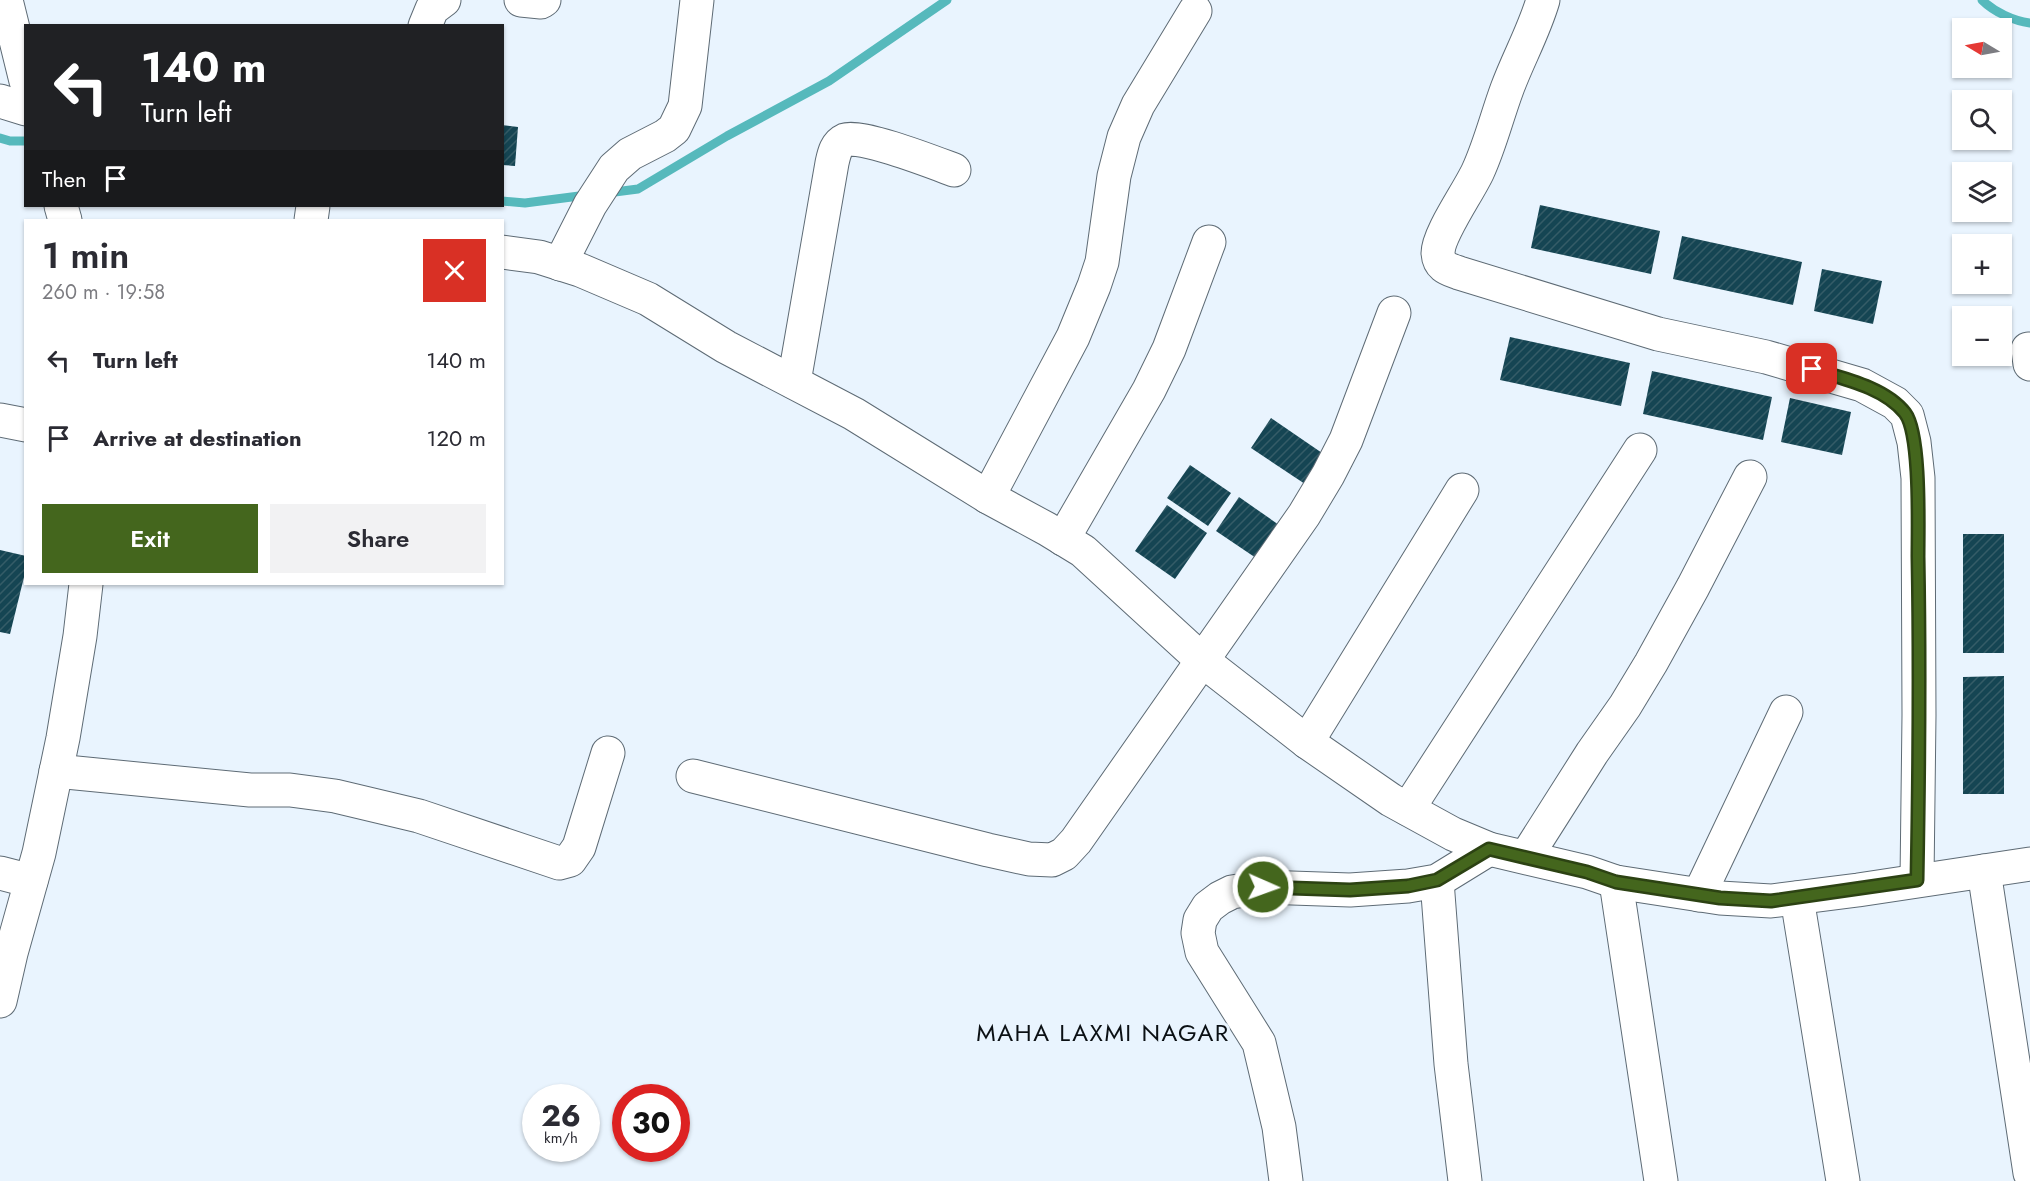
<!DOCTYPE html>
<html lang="en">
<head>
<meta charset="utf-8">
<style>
  :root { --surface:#fff; --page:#f2f2f3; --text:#2b2b33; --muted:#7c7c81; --accent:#44661d }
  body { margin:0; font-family:Jost,sans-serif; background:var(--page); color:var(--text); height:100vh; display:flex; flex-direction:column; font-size:22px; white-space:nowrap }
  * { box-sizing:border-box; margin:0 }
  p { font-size:20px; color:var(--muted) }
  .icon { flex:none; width:33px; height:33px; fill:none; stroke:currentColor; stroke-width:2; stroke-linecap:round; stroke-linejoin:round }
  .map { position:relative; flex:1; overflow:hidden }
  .drawer { position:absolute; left:24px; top:219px; width:480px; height:366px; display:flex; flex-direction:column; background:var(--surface); border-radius:0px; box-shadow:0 2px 4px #0004 }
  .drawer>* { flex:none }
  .hud { position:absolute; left:24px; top:24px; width:480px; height:183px; border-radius:0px; box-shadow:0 2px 4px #0004; background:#202124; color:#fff; overflow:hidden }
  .needle { width:39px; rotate:280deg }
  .buttons { position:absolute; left:1952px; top:18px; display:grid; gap:12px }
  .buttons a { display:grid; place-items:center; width:60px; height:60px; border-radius:0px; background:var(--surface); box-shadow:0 2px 4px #0004; font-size:30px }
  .speed { position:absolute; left:522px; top:1084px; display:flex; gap:12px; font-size:30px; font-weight:700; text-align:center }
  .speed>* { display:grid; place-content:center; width:78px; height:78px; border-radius:50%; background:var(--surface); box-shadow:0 2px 4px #0004; line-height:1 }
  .speed small { font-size:15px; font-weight:400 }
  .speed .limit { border:9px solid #d22; background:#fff; color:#111 }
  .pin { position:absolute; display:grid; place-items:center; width:51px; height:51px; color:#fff; margin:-26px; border-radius:12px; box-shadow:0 3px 9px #0006 }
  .me { position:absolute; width:66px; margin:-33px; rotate:92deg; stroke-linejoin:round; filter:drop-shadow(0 0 4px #0008) }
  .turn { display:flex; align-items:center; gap:21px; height:126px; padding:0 18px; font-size:27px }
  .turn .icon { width:78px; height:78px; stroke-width:2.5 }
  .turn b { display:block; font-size:42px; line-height:51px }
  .then { display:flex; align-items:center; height:57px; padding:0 18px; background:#0003; gap:12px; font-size:22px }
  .round { display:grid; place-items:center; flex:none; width:63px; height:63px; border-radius:0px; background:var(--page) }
  .summary { display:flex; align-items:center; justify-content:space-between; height:102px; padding:0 18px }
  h1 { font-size:36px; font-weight:600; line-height:45px }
  .button { display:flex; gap:12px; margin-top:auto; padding:12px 18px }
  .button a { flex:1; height:69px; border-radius:0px; background:var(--accent); color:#fff; font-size:24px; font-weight:600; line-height:69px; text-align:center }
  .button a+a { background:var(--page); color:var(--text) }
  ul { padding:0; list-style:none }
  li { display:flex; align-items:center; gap:18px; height:78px; padding:0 18px }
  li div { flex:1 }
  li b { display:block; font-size:22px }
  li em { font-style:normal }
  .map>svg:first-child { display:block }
</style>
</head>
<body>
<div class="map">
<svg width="2030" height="1181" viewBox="0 0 2030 1181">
  <defs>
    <pattern id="building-hatch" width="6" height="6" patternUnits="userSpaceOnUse" patternTransform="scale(1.5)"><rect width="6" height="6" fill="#154553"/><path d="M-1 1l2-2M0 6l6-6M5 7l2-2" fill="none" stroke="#355c67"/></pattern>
  </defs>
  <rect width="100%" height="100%" fill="#e9f4fe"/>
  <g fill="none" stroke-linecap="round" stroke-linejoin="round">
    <g stroke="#56b9bc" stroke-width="9">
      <path d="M1982,0C1994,12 2014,21 2030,23"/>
      <path d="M0,138L10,141H26"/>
      <path d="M607,193L638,189L727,136L829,81L947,0"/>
      <path d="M502,201L525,203L587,195"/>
    </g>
  </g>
  <g fill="url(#building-hatch)">
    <path d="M502,125L518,127L515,166L502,165Z"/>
    <path d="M1540,205L1660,231L1651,274L1531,248Z"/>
    <path d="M1682,236L1802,262L1793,305L1673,279Z"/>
    <path d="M1822,269L1882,281L1873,324L1814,311Z"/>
    <path d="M1510,337L1630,363L1621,406L1500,380Z"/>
    <path d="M1652,371L1772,397L1763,440L1643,414Z"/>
    <path d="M1790,398L1851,412L1842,455L1781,442Z"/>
    <path d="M1271,418L1325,455L1305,484L1251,448Z"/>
    <path d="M1190,465L1231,493L1208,526L1167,498Z"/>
    <path d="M1239,497L1279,525L1256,558L1216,531Z"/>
    <path d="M1167,505L1207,533L1175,579L1135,551Z"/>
    <rect x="1963" y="534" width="41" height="119"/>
    <path d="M0,550L26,556V569L10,634L0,632Z"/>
    <path d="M2004,676V794H1963V677Z"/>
  </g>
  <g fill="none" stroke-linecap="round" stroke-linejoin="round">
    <g stroke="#5e6b75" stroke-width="35">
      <g id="minor">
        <path d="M6,0L26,81"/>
        <path d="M521,0L541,2L544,0"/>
        <path d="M1543,0C1534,31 1518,59 1507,89C1497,116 1490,145 1478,171C1469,191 1438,234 1438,253C1439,267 1448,269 1459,273L1658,334L1766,357L1862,385L1895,403L1907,415L1914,442L1918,478L1919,715L1917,880"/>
        <path d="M425,26L432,9L444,0"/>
        <path d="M0,101L26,109"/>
        <path d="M61,206L65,220"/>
        <path d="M311,220L313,206"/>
        <path d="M502,252L539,257L580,270L648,299L726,347L854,414L988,497L1047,529L1083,551L1203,661L1307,742L1391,800L1453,834L1489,849L1587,872L1616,882L1720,898L1771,901L1858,890L2030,864"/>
        <path d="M560,264L590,205L614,168L630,154L665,136L674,129L685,106L697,0"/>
        <path d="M2028,349L2030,364"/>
        <path d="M794,382L832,163C834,154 836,144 845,140C861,134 935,163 954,170"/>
        <path d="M0,420L26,425"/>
        <path d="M988,497L1073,337L1094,286L1102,262L1114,176L1124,137L1138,105L1195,11"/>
        <path d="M1063,539L1149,390L1169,349L1209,242"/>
        <path d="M1307,742L1462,490"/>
        <path d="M56,771L250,790H290L335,796L419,816L559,863L570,860L579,847L608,753"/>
        <path d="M693,776L988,850L1029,859L1052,860L1064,854L1076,841L1304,515L1328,475L1346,440L1394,313"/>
        <path d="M1408,809L1640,450"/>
        <path d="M1526,857L1592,753L1625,706L1651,663L1693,587L1750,477"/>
        <path d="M1984,871L2030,1173"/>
        <path d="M0,873L31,881"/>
        <path d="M1437,881L1451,1064L1465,1181"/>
        <path d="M1616,882L1661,1181"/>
        <path d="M1699,895L1786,712"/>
        <path d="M1797,898L1843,1181"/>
        <path d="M0,1001L11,953L39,853L63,738L80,636L86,584"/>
        <path d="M1286,1181L1279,1127L1259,1043L1202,952L1198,933L1200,920L1208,907L1220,898L1232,892L1263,887L1350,890L1408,886L1437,881L1489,849"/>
      </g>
    </g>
    <use href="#minor" stroke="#fff" stroke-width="33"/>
  </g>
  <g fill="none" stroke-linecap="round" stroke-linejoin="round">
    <g stroke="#2c4213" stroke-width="15">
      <path id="route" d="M1263,887L1350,890L1408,886L1437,880L1489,849L1587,872L1616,882L1720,898L1771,901L1917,880C1919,773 1920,665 1918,557C1918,527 1921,434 1905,413C1885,387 1841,378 1812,369"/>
    </g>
    <use href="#route" stroke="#44661d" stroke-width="10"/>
  </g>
  <g text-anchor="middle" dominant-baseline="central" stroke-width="6" stroke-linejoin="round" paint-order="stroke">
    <g font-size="24" letter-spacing="1.5" fill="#0b1014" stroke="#e9f4fe">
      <text x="1103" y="1032">MAHA LAXMI NAGAR</text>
    </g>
  </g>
</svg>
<div class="buttons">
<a><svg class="needle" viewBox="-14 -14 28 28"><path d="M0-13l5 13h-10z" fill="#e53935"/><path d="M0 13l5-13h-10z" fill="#7c7c81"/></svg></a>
<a><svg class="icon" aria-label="search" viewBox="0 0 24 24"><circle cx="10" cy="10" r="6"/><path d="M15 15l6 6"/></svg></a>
<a><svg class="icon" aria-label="layers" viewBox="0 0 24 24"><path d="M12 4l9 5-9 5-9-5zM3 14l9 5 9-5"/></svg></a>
<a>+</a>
<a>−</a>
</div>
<div class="speed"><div>26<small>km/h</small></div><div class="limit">30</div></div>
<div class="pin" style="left:1812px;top:369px;background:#d93025"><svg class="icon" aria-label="arrive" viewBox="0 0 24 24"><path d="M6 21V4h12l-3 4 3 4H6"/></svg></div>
<svg class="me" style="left:1263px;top:887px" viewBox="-20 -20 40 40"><circle r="17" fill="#44661d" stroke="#fff" stroke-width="3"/><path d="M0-11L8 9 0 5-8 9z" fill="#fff"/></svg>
<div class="hud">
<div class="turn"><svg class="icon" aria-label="left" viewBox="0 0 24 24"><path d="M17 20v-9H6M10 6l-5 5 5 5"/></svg><div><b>140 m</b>Turn left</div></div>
<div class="then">Then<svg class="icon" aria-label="arrive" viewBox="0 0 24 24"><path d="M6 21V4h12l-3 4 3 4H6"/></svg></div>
</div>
<section class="drawer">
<div class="summary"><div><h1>1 min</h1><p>260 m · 19:58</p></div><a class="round" style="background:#d93025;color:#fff"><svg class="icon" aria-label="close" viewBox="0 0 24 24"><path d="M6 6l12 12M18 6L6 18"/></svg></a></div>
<ul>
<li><svg class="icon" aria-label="left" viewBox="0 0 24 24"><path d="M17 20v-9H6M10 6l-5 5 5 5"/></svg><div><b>Turn left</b></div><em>140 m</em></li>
<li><svg class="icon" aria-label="arrive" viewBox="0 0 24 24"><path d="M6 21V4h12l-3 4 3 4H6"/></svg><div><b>Arrive at destination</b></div><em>120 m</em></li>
</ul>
<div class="button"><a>Exit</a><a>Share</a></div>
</section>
</div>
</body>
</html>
